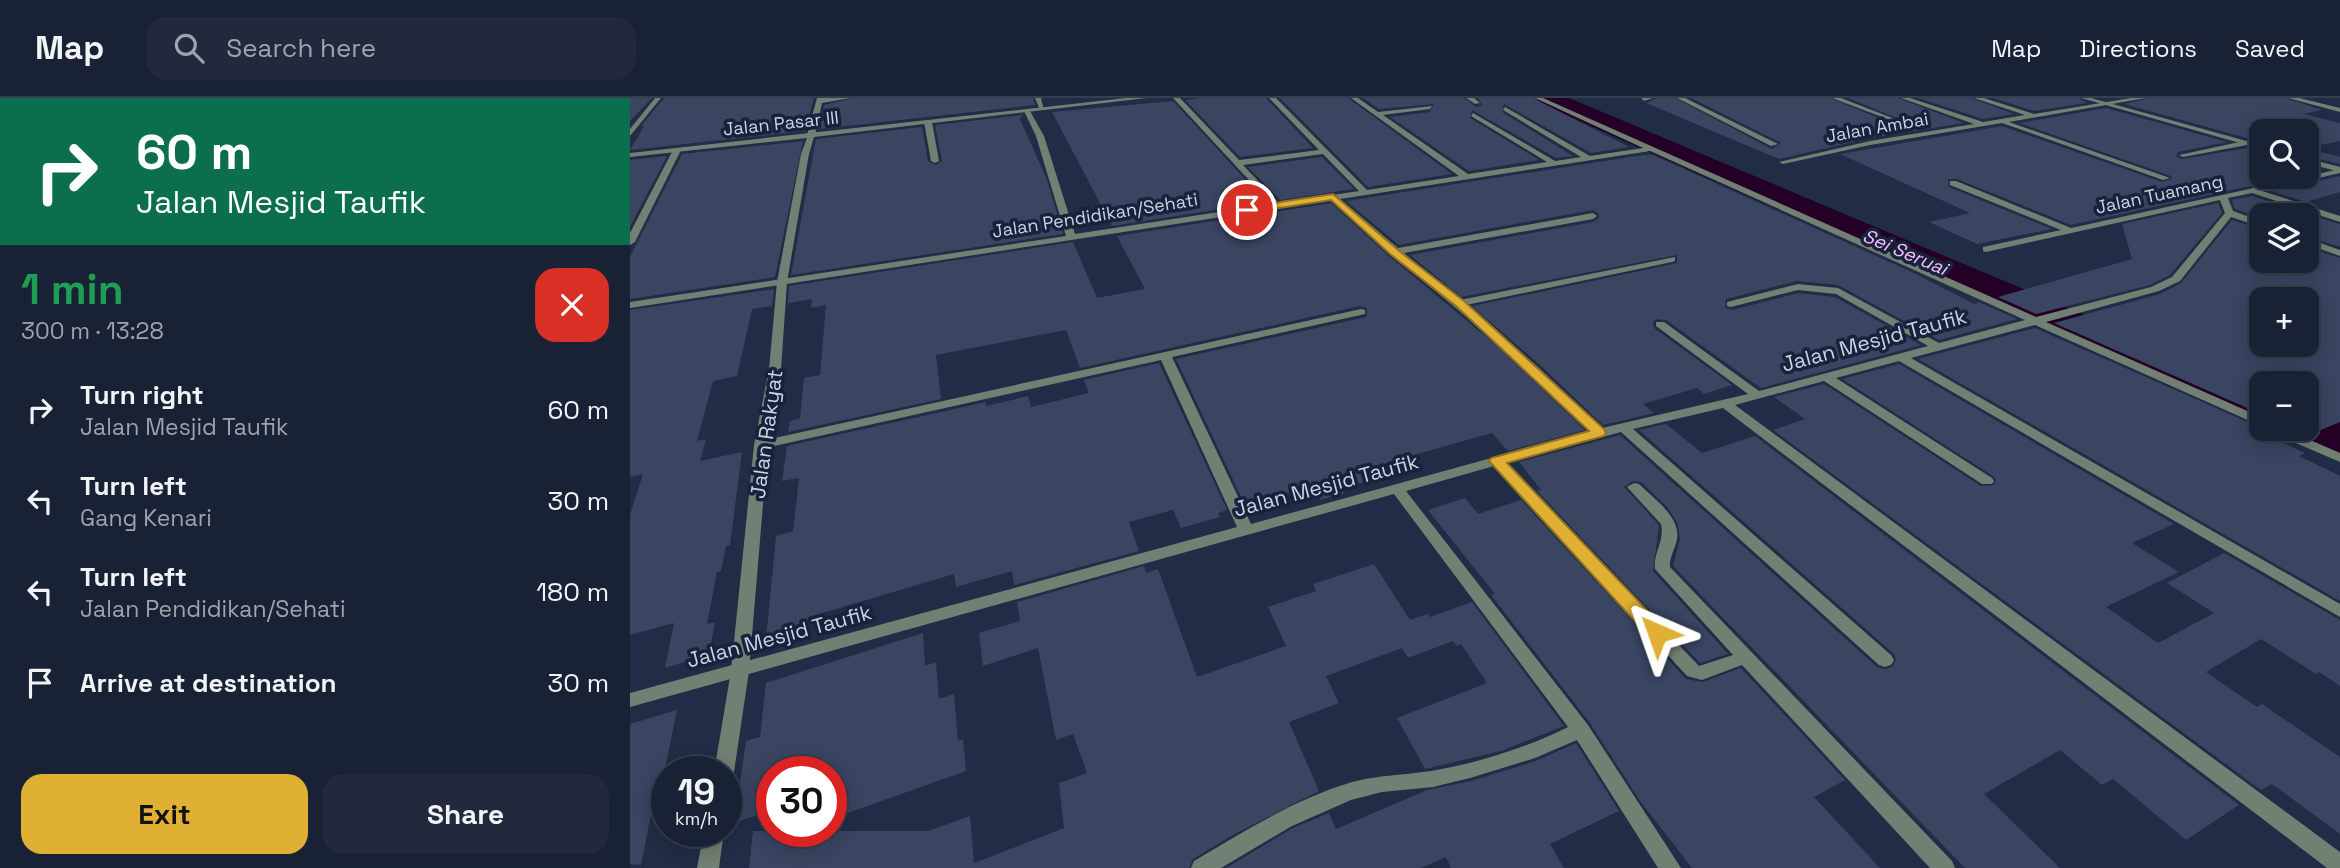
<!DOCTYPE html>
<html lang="en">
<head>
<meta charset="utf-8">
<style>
  :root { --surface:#192134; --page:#22293c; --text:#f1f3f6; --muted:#9fa3ac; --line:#373e4f; --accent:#dfb034 }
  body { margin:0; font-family:"Space Grotesk",sans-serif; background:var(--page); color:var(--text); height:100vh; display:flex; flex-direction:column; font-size:26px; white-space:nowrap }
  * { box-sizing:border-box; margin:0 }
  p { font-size:23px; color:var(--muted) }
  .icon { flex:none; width:38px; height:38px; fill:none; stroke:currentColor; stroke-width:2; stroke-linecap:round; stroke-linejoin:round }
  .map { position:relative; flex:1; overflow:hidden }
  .details { display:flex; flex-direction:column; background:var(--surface); width:630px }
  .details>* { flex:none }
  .banner { background:#0b6e4f; color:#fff; overflow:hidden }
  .fabs { position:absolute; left:1619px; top:21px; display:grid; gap:14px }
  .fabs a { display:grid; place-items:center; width:70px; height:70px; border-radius:14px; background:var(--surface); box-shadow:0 4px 18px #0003,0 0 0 2px var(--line); font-size:35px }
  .speed { position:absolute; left:21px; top:658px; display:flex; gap:14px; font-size:35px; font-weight:700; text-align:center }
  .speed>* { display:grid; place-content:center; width:91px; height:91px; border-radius:50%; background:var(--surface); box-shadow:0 4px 18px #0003,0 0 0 2px var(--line); line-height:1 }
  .speed small { font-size:18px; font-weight:400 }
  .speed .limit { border:10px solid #d22; background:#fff; color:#111 }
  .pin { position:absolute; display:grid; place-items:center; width:60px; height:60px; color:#fff; margin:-30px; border:4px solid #fff; border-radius:50%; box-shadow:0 2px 7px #0007 }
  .me { position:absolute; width:77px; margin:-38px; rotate:317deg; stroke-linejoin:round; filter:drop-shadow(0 0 5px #0008) }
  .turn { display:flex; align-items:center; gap:24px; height:147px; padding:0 21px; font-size:32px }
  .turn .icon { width:91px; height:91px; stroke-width:2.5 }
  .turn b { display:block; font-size:49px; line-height:60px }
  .round { display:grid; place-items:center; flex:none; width:74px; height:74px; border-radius:21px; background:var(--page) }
  .summary { display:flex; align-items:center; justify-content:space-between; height:119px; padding:0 21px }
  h1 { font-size:42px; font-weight:800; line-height:52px; color:#1e9e55 }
  .action { display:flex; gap:14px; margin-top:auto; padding:14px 21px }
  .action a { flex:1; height:80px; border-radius:21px; background:var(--accent); color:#111; font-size:28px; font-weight:800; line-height:80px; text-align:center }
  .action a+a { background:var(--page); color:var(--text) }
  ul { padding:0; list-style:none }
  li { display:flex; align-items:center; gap:21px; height:91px; padding:0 21px }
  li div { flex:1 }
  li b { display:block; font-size:26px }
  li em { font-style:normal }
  header { display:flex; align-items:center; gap:42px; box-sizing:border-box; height:98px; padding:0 35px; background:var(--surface); border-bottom:2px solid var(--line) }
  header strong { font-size:33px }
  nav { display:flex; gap:38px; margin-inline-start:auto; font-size:24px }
  .search { width:490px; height:63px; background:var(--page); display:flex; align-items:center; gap:18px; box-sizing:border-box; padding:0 24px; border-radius:21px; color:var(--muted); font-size:26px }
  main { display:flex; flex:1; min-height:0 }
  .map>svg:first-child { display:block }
</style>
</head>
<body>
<header>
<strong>Map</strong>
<div class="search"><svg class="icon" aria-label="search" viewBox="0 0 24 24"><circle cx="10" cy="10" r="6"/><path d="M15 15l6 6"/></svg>Search here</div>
<nav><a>Map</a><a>Directions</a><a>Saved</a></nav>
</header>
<main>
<section class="details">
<div class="banner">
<div class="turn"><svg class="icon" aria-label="right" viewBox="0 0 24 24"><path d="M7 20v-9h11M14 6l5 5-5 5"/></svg><div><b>60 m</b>Jalan Mesjid Taufik</div></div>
</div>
<div class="summary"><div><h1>1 min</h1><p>300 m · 13:28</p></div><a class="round" style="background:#d93025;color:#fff"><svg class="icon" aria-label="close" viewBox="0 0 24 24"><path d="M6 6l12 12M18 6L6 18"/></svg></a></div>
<ul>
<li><svg class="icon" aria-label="right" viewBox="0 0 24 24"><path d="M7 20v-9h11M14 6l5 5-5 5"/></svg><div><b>Turn right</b><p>Jalan Mesjid Taufik</p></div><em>60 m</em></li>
<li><svg class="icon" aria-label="left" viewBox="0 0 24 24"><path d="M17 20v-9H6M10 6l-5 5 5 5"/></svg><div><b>Turn left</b><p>Gang Kenari</p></div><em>30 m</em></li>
<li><svg class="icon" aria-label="left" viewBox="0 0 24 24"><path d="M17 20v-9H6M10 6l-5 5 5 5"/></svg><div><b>Turn left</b><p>Jalan Pendidikan/Sehati</p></div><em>180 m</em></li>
<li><svg class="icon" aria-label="arrive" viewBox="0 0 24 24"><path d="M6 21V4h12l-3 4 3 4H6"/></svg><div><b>Arrive at destination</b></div><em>30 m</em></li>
</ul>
<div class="action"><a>Exit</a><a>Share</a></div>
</section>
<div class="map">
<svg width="1710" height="770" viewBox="0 0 1710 770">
  <rect width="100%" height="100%" fill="#212c46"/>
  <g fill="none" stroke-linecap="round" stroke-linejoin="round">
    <g fill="#250026" fill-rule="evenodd">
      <path d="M906,0H939L1631,291V322L1614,318L909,5Z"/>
      <path d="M1676,313L1710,324V357C1693,352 1665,346 1654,331H1676Z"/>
    </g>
  </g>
  <g fill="#394561" fill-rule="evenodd">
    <path d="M0,0H22L0,23Z"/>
    <path d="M34,0H184L175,33L0,52L14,28H11Z"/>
    <path d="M224,0H403L405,7L189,31L194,7Z"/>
    <path d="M569,0H636L683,50L610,59L555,2Z"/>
    <path d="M650,0H718L822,76L738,89Z"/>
    <path d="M733,0H834L846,9L852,7L848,0H903L999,49L961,55L874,6L872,14L943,58L926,60L842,12L840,20L909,62L839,73L760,19L800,14L804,6L749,11Z"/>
    <path d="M1026,0H1045L1142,51L1151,45L1061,0H1200L1261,25L1267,20L1218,0H1268L1334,25L1240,40L1149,61L1016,5Z"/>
    <path d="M1288,0H1341L1384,16L1353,21Z"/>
    <path d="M1363,0H1448L1457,5L1404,13Z"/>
    <path d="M1519,0H1655L1692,12L1673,16L1710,25V43L1676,50V33H1631V44L1494,6Z"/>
    <path d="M543,3L636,104L482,128L422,14Z"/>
    <path d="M1476,10L1597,44L1548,54L1546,58L1552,61L1617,50L1631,53V79L1657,80L1441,127L1327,81H1318L1319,89L1422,131L1347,146L1299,124L1340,115L1210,56L1372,28L1532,84L1542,81L1541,78L1389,25Z"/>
    <path d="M393,17L390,21L417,82L433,136L161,177L186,41L292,29L298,63L306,67L312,63L305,27Z"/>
    <path d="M173,43L145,179L0,201V159L52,56Z"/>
    <path d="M1676,50L1710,59V66L1676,58Z"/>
    <path d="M1013,57H1023L1286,176L1344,206L1349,204L1387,221L1309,242L1208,187L1167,183L1096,201L1095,210L1102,212L1168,195L1205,199L1291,247L1131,290L1036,222L1026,221L1023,224L1024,230L1102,287L1074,296L1067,290L1013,306L1024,315L973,327L911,268L842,208L1043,166L1047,165V157L831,199L780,157L963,124L969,120V116L963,112L769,147L716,103Z"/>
    <path d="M37,58L0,129V62Z"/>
    <path d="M692,59L724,91L650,102L618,69Z"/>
    <path d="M1710,78V94L1676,104L1642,93Z"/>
    <path d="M1622,98L1657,109L1631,117V120L1605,111L1602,102Z"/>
    <path d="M701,105L759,158L866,247L955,332L878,353L862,335L777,359L786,371L711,390L715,395L690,402L682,388L615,407L546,261L736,219L737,210L730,208L450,270L436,232L306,257L311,301L158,334L160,323L170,320L174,280L190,277L196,207L181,210L182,201L158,205L159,188L443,144L467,200L515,191L487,138Z"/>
    <path d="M1588,105L1592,115L1540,177L1520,187L1406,216L1368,199L1502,161L1492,126Z"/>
    <path d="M1676,116L1710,126V149L1676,138Z"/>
    <path d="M1602,122L1631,131V163H1676V149L1710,160V324L1676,338V285H1631V316L1424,225L1530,196L1551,185ZM1631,201H1676V247H1631Z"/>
    <path d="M144,191L142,208L122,211L107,278L83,283L67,343L76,341L70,363L112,354L100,447L96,448L91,473L87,474L77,526L85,524L79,557L35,570L44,525L0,537V417L13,376L0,379V212Z"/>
    <path d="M1405,230L1631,330V334L1675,355L1669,358L1710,378V503L1288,261Z"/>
    <path d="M529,265L597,412L588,415L590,419L551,430L543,412L499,424L509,453L384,487L382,473L326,489L324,476L179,519L178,529L136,541L146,438L163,433L169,380L152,383L157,348L356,304V308L398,298L401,309L459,295L454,282Z"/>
    <path d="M1269,266L1544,426L1502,445L1549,474L1476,509L1528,545L1584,515L1537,485L1594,455L1710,522V588L1689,574L1686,576L1631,541L1576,574L1627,609L1632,606L1710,659V736L1642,686L1631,692L1143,332L1175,321L1144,299L1194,286L1351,388L1364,387L1366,382L1363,378L1212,281Z"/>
    <path d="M1036,326L1072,355L1125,338L1609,707L1556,742L1483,681L1472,687L1430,652L1354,696L1430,770H1335L1043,468L1050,441L1047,424L1037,409L1011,384L1003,383L994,389L1029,427L1023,473L1098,556L1070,565L907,393L911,392L889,364L990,337L1247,569L1256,571L1263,568L1266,561L1263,555L1009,332Z"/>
    <path d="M835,400L848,416L891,402L1056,581L1073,584L1111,570L1215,682L1184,699L1250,770H1062L1010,703L960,625L861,497L865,496L798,412Z"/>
    <path d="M744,466L780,522L798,516L800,519L842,504L934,628L871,653L795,671L767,620L857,585L831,546L827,548L823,543L778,560L772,550L696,578L709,605L659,624L689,693L601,738L563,761L559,770H119L123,733H298L340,718L344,765L434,730L429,685L457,675L443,636L426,642L408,550L353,568L349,535L390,523L387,504L514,468L516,475L528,471L567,579L656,548L638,509L686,493L683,486Z"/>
    <path d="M293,535L295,568L306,564L309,601L324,596L328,643L333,641L336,673L201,721V674H142V712L104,725L116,643L130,639L136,585Z"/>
    <path d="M47,612L34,675L29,676L11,767L0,766V626Z"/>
    <path d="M946,645L989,713L920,746L934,770H821L816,759L791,770H596L663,730L699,715L706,731L797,692L841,683L906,663Z"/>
  </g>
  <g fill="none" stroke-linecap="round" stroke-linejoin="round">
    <g fill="#727f73" fill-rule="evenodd">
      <path d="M25,0H31L0,38V31Z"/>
      <path d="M187,0H221L192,5L185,37L181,39L177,37Z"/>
      <path d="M405,0H411L414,12H410Z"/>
      <path d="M543,0H550L609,62L689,52L639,0H646L737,92L829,78L721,0H728L748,14L802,8L800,11L753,17L838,76L917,64L841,18L843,15L925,63L951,59L873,12L875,9L960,58L1013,50L905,0H913L1406,219L1521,189L1542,179L1595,115L1590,102L1356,154L1353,153V149L1431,132L1320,87V83H1326L1441,130L1710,71V75L1632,93L1710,118V124L1622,95L1598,100L1603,113L1631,123V129L1601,119L1550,183L1529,193L1416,224L1631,319V328L1405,227L1281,260L1710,506V519L1269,263L1206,280L1362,380L1364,383L1362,386H1352L1194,283L1105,307L1710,754V770H1697L1093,310L1003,331L1261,557L1264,562L1261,567L1255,569L1249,567L991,334L876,365L1069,568L1103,557L1025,471C1023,455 1035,443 1031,426L997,389L1004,385L1009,386C1023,400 1051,419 1047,441C1045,452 1039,459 1040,469L1322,763L1325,770H1300L1112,567L1072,582L1057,578L864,368L776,393L958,627L1051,770H1028L947,642L905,660L840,680L803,689L752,694L721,702L662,728L591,770H561L564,763C615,733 665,701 722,684C748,677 774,677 801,673C848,665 896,650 938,629L764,396L0,609V595L607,429L531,262L131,351L126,350L124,347L126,344L731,211L735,212V216L542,259L621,426L960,333L868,245L761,156L702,102L0,210V204L436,138L406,38L394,13L397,11L400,13L414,38L445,136L641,106ZM1020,53L1395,222L1309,245L1208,190L1168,186L1097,204V208L1101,209L1168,192L1206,196L1298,248L1129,293L1034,224H1026V228L1118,296L972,330L909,270L836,207L1042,164L1045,163V159L830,202L774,155L963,121L967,118L963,115L768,150L710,101ZM693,56L729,93L649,105L613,67Z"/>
      <path d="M836,0H844L850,5L845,6Z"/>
      <path d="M1011,0H1023L1014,3Z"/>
      <path d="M1047,0H1055L1148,46L1141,48Z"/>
      <path d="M1202,0H1211L1265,21L1260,22Z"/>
      <path d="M1271,0H1280L1353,24L1395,17L1344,0H1354L1404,16L1501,0H1516L1379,24L1540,80L1533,82L1372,25L1240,47L1153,66L1149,64L1240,43L1344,26Z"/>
      <path d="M1658,0H1669L1710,10V14Z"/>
      <path d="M298,22L302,24L309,63L305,65L301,63L294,24Z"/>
      <path d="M1614,43L1618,45L1617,47L1553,59L1549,57Z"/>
      <path d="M44,50L51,52L5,144L0,147V135Z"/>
      <path d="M1676,140L1710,152V158L1676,146Z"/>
      <path d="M1639,331H1655L1710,355V364L1640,334Z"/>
    </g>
    <g fill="#727f73" fill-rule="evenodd">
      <path d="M496,0H517L184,39L179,56L157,184L151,271L138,347L119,573L104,674L101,680L96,681V674H84L101,573L124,347L139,271L147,184L171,56L177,40L0,59V55Z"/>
      <path d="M1451,0H1461L1631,47V51Z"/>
      <path d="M1676,60L1710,69V74L1676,65Z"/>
      <path d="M74,733H94L89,770H67Z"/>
    </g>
  </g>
  <path fill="#dfb034" stroke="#917222" stroke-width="2" d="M703,96L768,152L834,203L974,331L976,335L974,338L877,365L1034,530L1037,535L1034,540H1020L859,363L861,360L959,333L957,331L826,208L760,156L701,102L617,115L612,112L617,109Z"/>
  <g text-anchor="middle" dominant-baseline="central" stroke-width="7" stroke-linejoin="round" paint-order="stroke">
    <g font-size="18" fill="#cbd3e4" stroke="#18223c">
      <text transform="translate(151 25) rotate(-6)">Jalan Pasar III</text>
      <text transform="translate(1247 29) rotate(-10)">Jalan Ambai</text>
      <text transform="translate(1529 96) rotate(-12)">Jalan Tuamang</text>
      <text transform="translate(465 117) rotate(-9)">Jalan Pendidikan/Sehati</text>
    </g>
    <g font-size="19" font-style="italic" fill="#febdfd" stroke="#18223c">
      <text transform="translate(1275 154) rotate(23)">Sei Seruai</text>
    </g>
    <g font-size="21" fill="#cbd3e4" stroke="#18223c">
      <text transform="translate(1244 242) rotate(-15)">Jalan Mesjid Taufik</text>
      <text transform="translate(136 336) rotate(-82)">Jalan Rakyat</text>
      <text transform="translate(696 387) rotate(-15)">Jalan Mesjid Taufik</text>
      <text transform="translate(149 538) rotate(-15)">Jalan Mesjid Taufik</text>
    </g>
  </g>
</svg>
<div class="fabs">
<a><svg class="icon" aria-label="search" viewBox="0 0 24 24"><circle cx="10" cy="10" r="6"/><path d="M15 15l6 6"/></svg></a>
<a><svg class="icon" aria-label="layers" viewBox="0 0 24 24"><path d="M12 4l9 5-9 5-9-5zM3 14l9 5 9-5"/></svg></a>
<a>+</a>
<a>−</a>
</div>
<div class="speed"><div>19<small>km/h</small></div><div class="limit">30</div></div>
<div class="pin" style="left:617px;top:112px;background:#d93025"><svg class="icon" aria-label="arrive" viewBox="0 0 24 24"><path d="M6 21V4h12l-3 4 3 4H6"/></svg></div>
<svg class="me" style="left:1027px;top:535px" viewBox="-20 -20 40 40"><path d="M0-17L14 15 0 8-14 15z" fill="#dfb034" stroke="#fff" stroke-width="4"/></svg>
</div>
</main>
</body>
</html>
